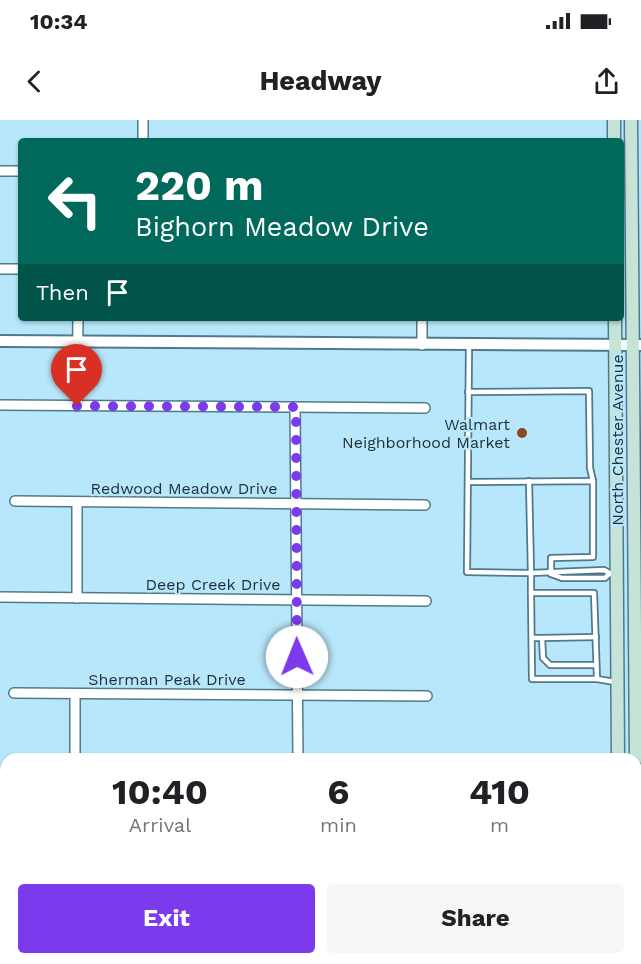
<!DOCTYPE html>
<html lang="en">
<head>
<meta charset="utf-8">
<style>
  :root { --surface:#fff; --page:#f6f6f6; --text:#202124; --muted:#757577; --accent:#7c3aed }
  body { margin:0; font-family:"Work Sans",sans-serif; background:var(--page); color:var(--text); height:100vh; display:flex; flex-direction:column; font-size:22px; white-space:nowrap }
  * { box-sizing:border-box; margin:0 }
  p { font-size:20px; color:var(--muted) }
  .icon { flex:none; width:33px; height:33px; fill:none; stroke:currentColor; stroke-width:2; stroke-linecap:round; stroke-linejoin:round }
  .map { position:relative; flex:1; overflow:hidden }
  .drawer { position:absolute; left:0px; top:633px; width:642px; height:212px; display:flex; flex-direction:column; background:var(--surface); border-radius:18px 18px 0 0; box-shadow:0 2px 4px #0004 }
  .drawer>* { flex:none }
  .hud { position:absolute; left:18px; top:18px; width:606px; height:183px; border-radius:6px; box-shadow:0 2px 4px #0004; background:#00695c; color:#fff; overflow:hidden }
  .pin { position:absolute; display:grid; place-items:center; width:51px; height:51px; color:#fff; margin:-62px -26px; border-radius:50% 50% 50% 0; rotate:-45deg; box-shadow:0 0 6px #0007 }
  .pin .icon { rotate:45deg }
  .me { position:absolute; width:66px; margin:-33px; rotate:359deg; stroke-linejoin:round; filter:drop-shadow(0 0 4px #0008) }
  .turn { display:flex; align-items:center; gap:21px; height:126px; padding:0 18px; font-size:27px }
  .turn .icon { width:78px; height:78px; stroke-width:2.5 }
  .turn b { display:block; font-size:42px; line-height:51px }
  .then { display:flex; align-items:center; height:57px; padding:0 18px; background:#0003; gap:12px; font-size:22px }
  .eta { display:flex; justify-content:space-evenly; align-items:center; height:102px; text-align:center }
  .eta b { font-size:36px; font-weight:700; line-height:42px }
  .cta { display:flex; gap:12px; margin-top:auto; padding:12px 18px }
  .cta a { flex:1; height:69px; border-radius:6px; background:var(--accent); color:#fff; font-size:24px; font-weight:700; line-height:69px; text-align:center }
  .cta a+a { background:var(--page); color:var(--text) }
  .status { display:flex; justify-content:space-between; align-items:center; height:42px; padding:0 30px; background:var(--surface); direction:ltr }
  .status svg { height:16px; fill:currentColor }
  header { display:flex; justify-content:space-between; align-items:center; height:78px; padding:0 18px; background:var(--surface); font-size:27px; font-weight:700 }
  .map>svg:first-child { display:block }
</style>
</head>
<body>
<div class="status"><b>10:34</b><svg viewBox="0 0 49 12"><path d="M0 12V9h3v3zM5 12V6h3v6zM10 12V3h3v9zM15 12V0h3v12zM26 1h20v11H26zM47 4h2v5h-2z"/></svg></div>
<header><svg class="icon" aria-label="back" viewBox="0 0 24 24"><path d="M15 5l-7 7 7 7"/></svg>Headway<svg class="icon" aria-label="share" viewBox="0 0 24 24"><path d="M12 15V3M7 8l5-5 5 5M5 13v7h14v-7"/></svg></header>
<div class="map">
<svg width="641" height="844" viewBox="0 0 641 844">
  <rect width="100%" height="100%" fill="#b8e7fb"/>
  <g fill="none" stroke-linecap="round" stroke-linejoin="round">
    <g stroke="#4f7a8c" stroke-width="8">
      <g id="service">
        <path d="M469,225L467,452L531,453L529,361"/>
        <path d="M468,272L589,271L590,348L593,361"/>
        <path d="M468,362L593,361V437L551,438V454"/>
        <path d="M551,454L562,458H605L609,454"/>
        <path d="M615,456L604,450L531,453V473H594L597,559L615,562"/>
        <path d="M531,473L532,559H597"/>
        <path d="M532,518H542L543,538L550,545H596"/>
        <path d="M542,518L596,517"/>
      </g>
    </g>
    <g stroke="#4f7a8c" stroke-width="12">
      <g id="minor">
        <path d="M143,21V0"/>
        <path d="M0,51H21"/>
        <path d="M0,149H21"/>
        <path d="M422,225V198"/>
        <path d="M0,285L425,288"/>
        <path d="M77,286L78,198"/>
        <path d="M295,287L298,639"/>
        <path d="M15,381L425,385"/>
        <path d="M0,477L426,481"/>
        <path d="M77,478V382"/>
        <path d="M14,573L427,576"/>
        <path d="M75,639V574"/>
        <path d="M0,669H6"/>
      </g>
    </g>
    <g stroke="#4f7a8c" stroke-width="14">
      <g id="tertiary">
        <path d="M0,221L641,225"/>
        <path d="M0,733H6"/>
        <path d="M283,838V844"/>
      </g>
    </g>
    <g stroke="#4f7a8c" stroke-width="15">
      <g id="secondary">
        <path d="M614,0V21"/>
        <path d="M631,0L636,639"/>
        <path d="M615,198L618,639"/>
        <path d="M636,664L637,844"/>
        <path d="M620,838V844"/>
      </g>
    </g>
    <use href="#service" stroke="#fff" stroke-width="4.5"/>
    <use href="#minor" stroke="#fff" stroke-width="9"/>
    <use href="#tertiary" stroke="#fff" stroke-width="10"/>
    <use href="#secondary" stroke="#c6e3d8" stroke-width="12"/>
  </g>
  <g fill="none" stroke-linecap="round" stroke-linejoin="round">
    <path stroke="#7c3aed" stroke-width="10" stroke-dasharray="0 18" d="M77,286L296,287L297,537"/>
  </g>
  <circle fill="#8d4622" stroke="#b8e7fb" stroke-width="2" cx="522" cy="313" r="6"/>
  <g text-anchor="middle" dominant-baseline="central" stroke-width="4.5" stroke-linejoin="round" paint-order="stroke">
    <g font-size="16" fill="#1e3138" stroke="#b8e7fb" text-anchor="end">
      <text x="510" y="304">Walmart<tspan x="510" dy="18">Neighborhood Market</tspan></text>
    </g>
    <g font-size="16" fill="#1e3138" stroke="#b8e7fb">
      <text transform="translate(617 320) rotate(-90)">North Chester Avenue</text>
      <text x="184" y="368">Redwood Meadow Drive</text>
      <text x="213" y="464">Deep Creek Drive</text>
      <text x="167" y="559">Sherman Peak Drive</text>
    </g>
  </g>
</svg>
<div class="pin" style="left:77px;top:286px;background:#d93025"><svg class="icon" aria-label="arrive" viewBox="0 0 24 24"><path d="M6 21V4h12l-3 4 3 4H6"/></svg></div>
<svg class="me" style="left:297px;top:537px" viewBox="-20 -20 40 40"><circle r="19" fill="#fff"/><path d="M0-13L10 11 0 6-10 11z" fill="#7c3aed"/></svg>
<div class="hud">
<div class="turn"><svg class="icon" aria-label="left" viewBox="0 0 24 24"><path d="M17 20v-9H6M10 6l-5 5 5 5"/></svg><div><b>220 m</b>Bighorn Meadow Drive</div></div>
<div class="then">Then<svg class="icon" aria-label="arrive" viewBox="0 0 24 24"><path d="M6 21V4h12l-3 4 3 4H6"/></svg></div>
</div>
<section class="drawer">
<div class="eta">
<div><b>10:40</b><p>Arrival</p></div>
<div><b>6</b><p>min</p></div>
<div><b>410</b><p>m</p></div>
</div>
<div class="cta"><a>Exit</a><a>Share</a></div>
</section>
</div>
</body>
</html>
